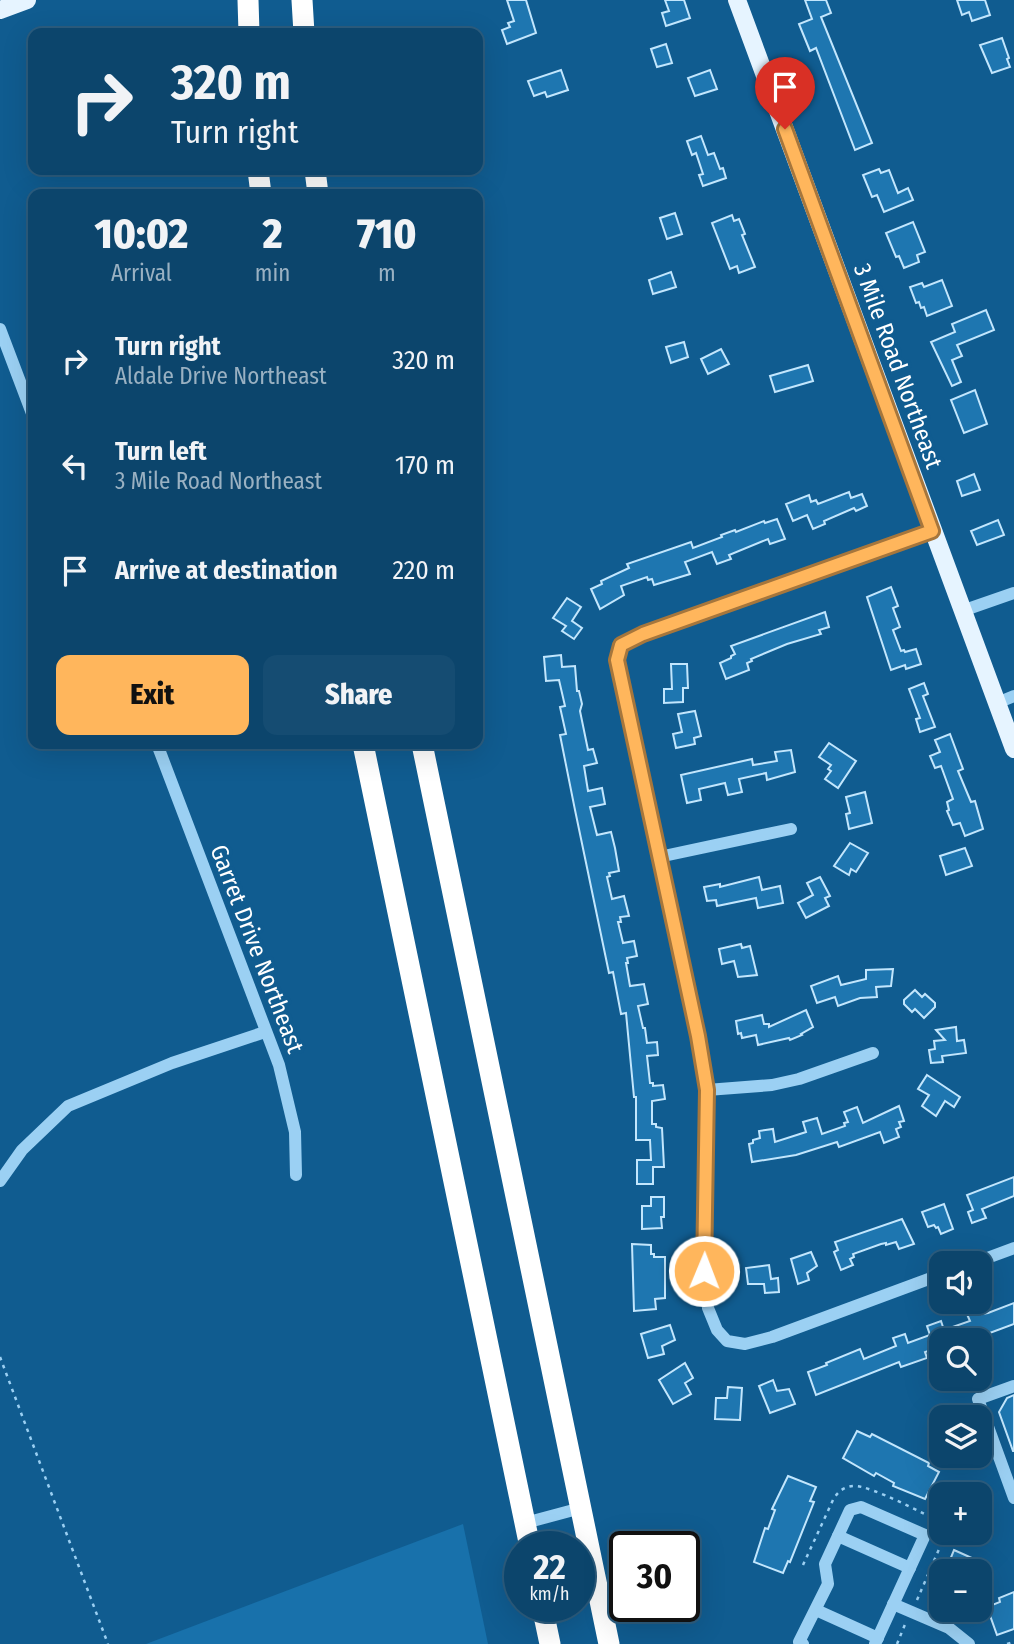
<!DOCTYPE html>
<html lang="en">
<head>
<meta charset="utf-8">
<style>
  :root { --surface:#0c456c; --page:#154c72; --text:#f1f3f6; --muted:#9ab1c2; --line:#2c5d7f; --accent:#ffb65c }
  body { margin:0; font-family:"Fira Sans Condensed",sans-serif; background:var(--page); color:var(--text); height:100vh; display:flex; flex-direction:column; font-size:26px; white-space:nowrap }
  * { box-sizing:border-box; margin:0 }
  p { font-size:23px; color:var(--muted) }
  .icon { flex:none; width:38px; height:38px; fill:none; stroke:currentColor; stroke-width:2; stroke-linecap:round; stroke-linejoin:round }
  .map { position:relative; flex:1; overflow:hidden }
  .side { position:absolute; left:28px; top:189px; width:455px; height:560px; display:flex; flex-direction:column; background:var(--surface); border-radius:14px; box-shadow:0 7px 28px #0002,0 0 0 2px var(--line) }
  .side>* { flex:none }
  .banner { position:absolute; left:28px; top:28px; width:455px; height:147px; border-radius:14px; box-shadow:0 7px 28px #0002,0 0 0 2px var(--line); background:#0c456c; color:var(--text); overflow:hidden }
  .controls { position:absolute; left:929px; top:1251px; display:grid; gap:14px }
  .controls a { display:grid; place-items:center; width:63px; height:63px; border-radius:14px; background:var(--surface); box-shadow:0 7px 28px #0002,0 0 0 2px var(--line); font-size:35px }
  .speed { position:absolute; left:504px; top:1531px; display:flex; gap:14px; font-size:35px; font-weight:700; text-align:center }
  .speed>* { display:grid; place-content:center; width:91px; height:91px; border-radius:50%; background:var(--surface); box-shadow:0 7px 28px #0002,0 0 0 2px var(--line); line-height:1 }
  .speed small { font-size:18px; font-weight:400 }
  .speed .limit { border:4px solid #111; border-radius:10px; background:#fff; color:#111 }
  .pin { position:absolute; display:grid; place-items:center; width:60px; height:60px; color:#fff; margin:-72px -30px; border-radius:50% 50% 50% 0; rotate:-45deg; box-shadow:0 0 7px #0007 }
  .pin .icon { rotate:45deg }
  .me { position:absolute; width:77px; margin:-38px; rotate:1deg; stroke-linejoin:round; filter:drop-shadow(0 0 5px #0008) }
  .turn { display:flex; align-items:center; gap:24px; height:147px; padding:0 28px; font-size:32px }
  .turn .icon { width:91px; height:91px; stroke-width:2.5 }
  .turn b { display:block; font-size:49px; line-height:60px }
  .eta { display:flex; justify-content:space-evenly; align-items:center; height:119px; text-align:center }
  .eta b { font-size:42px; font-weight:800; line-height:49px }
  .cta { display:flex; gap:14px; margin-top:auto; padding:14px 28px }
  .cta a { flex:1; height:80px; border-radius:14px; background:var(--accent); color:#111; font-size:28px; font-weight:800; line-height:80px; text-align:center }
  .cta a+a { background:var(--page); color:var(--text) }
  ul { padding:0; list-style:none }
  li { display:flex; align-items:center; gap:21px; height:105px; padding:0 28px }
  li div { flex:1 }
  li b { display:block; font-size:26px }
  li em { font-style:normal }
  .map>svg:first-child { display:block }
</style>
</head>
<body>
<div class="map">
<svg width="1014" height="1644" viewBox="0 0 1014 1644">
  <rect width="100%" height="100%" fill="#105c90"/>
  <path fill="#1871ab" d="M463,1524L488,1644H146Z"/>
  <g fill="#1e76b0" stroke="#c2e6fd" stroke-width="2">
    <path d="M507,0H526L536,33L507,44L502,30L510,27L508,23L514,21Z"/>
    <path d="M665,0H684L690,18L666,26L662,13L669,11Z"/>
    <path d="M805,0H826L831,13L821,17L872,143L855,150L816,48L810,51L799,24L812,19Z"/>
    <path d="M957,0H985L990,15L972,21L969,12L962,15Z"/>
    <path d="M1002,38L1009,58L1007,59L1010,67L992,73L980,45Z"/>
    <path d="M666,44L672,63L657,67L651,49Z"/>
    <path d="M561,70L568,90L547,97L545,92L534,96L528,81Z"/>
    <path d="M710,70L717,89L695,96L688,78Z"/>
    <path d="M701,136L708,155L714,153L720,169L723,168L726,178L703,186L699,175L703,174L696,153L692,155L687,141Z"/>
    <path d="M879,169L881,173L889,170L898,193L908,188L913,200L884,212L877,195L872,197L863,175Z"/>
    <path d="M675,213L682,234L667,239L660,218Z"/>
    <path d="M732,215L734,221L739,219L745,234L742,235L755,267L739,273L737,266L730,269L712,223Z"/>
    <path d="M913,222L925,252L917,255L919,262L904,268L899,256L896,257L886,233Z"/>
    <path d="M671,272L676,287L653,294L649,280Z"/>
    <path d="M942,280L952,306L927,316L924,307L921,308L919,302L916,303L910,287L922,283L924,287Z"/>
    <path d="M986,310L994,330L957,345L962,356L952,360L961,382L952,386L931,342L955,332L952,324Z"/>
    <path d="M684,342L688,357L671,363L666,347Z"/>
    <path d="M721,349L729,364L708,374L701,359Z"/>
    <path d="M808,365L813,381L775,392L770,376Z"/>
    <path d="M975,390L987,424L964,433L951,400Z"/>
    <path d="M974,474L980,490L962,496L957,481Z"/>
    <path d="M849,492L851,498L862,494L867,506L856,511L854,508L824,521L825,524L813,529L807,515L793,521L786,504L809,495L811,502L816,500L818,504Z"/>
    <path d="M777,519L785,539L770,544L768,539L729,555L731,559L717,564L712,552L685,562L690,574L654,585L652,579L648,580L647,577L621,586L624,595L600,609L591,589L602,584L601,581L629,568L627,564L691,542L693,548L722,537L721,535L735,530L736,532L764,521L765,523Z"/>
    <path d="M998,520L1004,535L977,545L971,531Z"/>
    <path d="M891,587L898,606L893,608L900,627L893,630L901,651L904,650L905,652L916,649L921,664L906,669L905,665L891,670L867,597Z"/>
    <path d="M567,598L581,607L572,621L582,628L574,639L562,631L566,626L553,618Z"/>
    <path d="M825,612L829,627L819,630L821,634L787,644L751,659L752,661L747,663L749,670L726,679L720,663L731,658V656L735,654L731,646Z"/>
    <path d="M561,655L562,667L575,666L577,691H579L582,704L580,711L588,750L593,749L597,763L584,766L588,791L602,788L605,804L590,807L597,835L611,832L615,848L619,871L609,873L610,876L607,877L612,899L624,896L629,916L620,917L621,922H618L623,943L634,941L637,956L627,958L628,963H626L630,986L644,984L648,1004L638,1006L643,1028H645L647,1043L657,1042L658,1055L647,1056L650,1083H653V1086L663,1085L665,1099L652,1101V1124H656V1127L662,1128L664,1167H653V1184H637V1160H651L650,1140H636V1097H634L626,1013L621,1014L613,972L609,973L575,810L560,735L566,734L560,707L565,706L559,680L546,681L544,657Z"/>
    <path d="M671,664H687L688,688H683V702L664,703V689H672Z"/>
    <path d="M924,683L928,694L923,696L935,727L920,732L916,719L920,718L909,689Z"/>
    <path d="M695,711L701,736L694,738L695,744L676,748L673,734L682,732L678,714Z"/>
    <path d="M950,734L963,769L958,771L971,802L975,801L983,829L965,836L960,823L953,825L947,811L949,810L947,802L953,799L941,766L935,768L930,756L940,752L935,740Z"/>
    <path d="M829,743L856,761L838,788L825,779L831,771L828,769L831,765L819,757Z"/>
    <path d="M791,750L795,772L767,780L766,773L739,779L742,792L728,795L725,783L699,789L701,800L687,803L681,775L752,759L753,765L777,761L775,752Z"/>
    <path d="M865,792L872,823L849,829L846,814L850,813L846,797Z"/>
    <path d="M850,843L868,853L856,872L851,869L849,875L834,866Z"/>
    <path d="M965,848L972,866L946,875L940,856Z"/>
    <path d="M759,877L762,890L780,886L783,903L758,908L756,898L717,906L716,900L707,901L704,887L720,884V887Z"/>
    <path d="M820,877L830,896L825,898L829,906L806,918L798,903L813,895L807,883Z"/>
    <path d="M741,944L742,948L750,946L757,975L738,977L734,961L722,964L719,949Z"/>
    <path d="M893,969L891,986L876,987L877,997L860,998L838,1006L835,997L817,1003L811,986L838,976L841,985L866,979V970Z"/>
    <path d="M915,990L922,997L925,994L935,1003V1007L924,1018L915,1009L912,1012L904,1004V1000Z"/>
    <path d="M806,1010L813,1027L801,1034L802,1035L790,1040L789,1038L758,1045L756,1035L742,1038L741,1033L738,1034L736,1021L762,1015L764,1024H769V1027Z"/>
    <path d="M956,1027L957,1041L964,1040L966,1053L942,1056L943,1062L931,1063L929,1050L935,1049L934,1041L945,1040L936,1030Z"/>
    <path d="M927,1075L960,1097L954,1107L945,1101L936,1116L922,1106L929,1095L918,1089Z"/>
    <path d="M899,1106L904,1121L899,1122L901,1127L896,1129L899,1137L884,1143L880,1132L839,1147L837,1142L796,1155L752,1162L749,1144L753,1143V1140L760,1138L759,1131L773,1129L775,1142L806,1132L803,1122L817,1118L822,1134L845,1126L844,1123L848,1122L844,1112L857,1107L863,1123Z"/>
    <path d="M1014,1177V1196L982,1209L986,1218L972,1223L968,1212L973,1210L967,1195Z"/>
    <path d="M651,1197H664V1217H661L662,1228L642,1229V1206H651Z"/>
    <path d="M944,1204L953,1229L941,1234L938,1227L936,1228L934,1225L928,1227L922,1212Z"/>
    <path d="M902,1219L914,1244L899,1249L896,1242L886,1245V1243L881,1244L853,1254L854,1257L850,1259L853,1265L841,1270L834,1252L838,1250L835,1242Z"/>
    <path d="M632,1244L651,1245V1254H654V1257H665V1298L655,1299L656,1309L634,1311Z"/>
    <path d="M811,1252L817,1266L807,1273L809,1280L798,1284L791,1259Z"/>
    <path d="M769,1265L771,1279L778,1278L779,1292L765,1293L764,1284H748L746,1268Z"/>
    <path d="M1014,1303V1324L987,1334L985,1331L959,1340H942V1346L925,1352L927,1358L901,1367L899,1362L816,1395L808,1372L827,1365L826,1363L860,1349L864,1359L896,1346L893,1338L905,1334L908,1343L930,1335L927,1326L941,1321L944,1330L970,1321L966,1312L980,1307L982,1314L988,1313Z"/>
    <path d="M670,1325L675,1340L662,1346L664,1354L648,1358L641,1334Z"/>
    <path d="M685,1363L693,1378L685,1383L691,1394L673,1404L659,1380Z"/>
    <path d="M773,1380L777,1391L789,1389L795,1404L770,1413L759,1386Z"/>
    <path d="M728,1387L742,1388L740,1420L715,1419L716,1398H727Z"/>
    <path d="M1014,1395V1451H1013L999,1412L1007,1398Z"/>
    <path d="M857,1431L870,1437L872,1434L929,1463L928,1466L939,1472L925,1499L893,1486L894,1483L876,1473L874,1476L843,1458Z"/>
    <path d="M788,1476L816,1487L810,1501L814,1502L790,1562L788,1561L783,1573L754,1562L765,1528L768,1529L775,1510L772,1509Z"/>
    <path d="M954,1550L983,1563L979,1572H945Z"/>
    <path d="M1014,1592V1629L997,1635L987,1607L1000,1602L999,1598Z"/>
  </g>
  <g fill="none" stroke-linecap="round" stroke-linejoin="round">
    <g stroke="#9bd0f3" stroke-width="2.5" stroke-dasharray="3.5 5" stroke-linecap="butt">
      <path d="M0,1357L108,1644"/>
      <path d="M803,1565L833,1500C838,1491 845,1486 855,1486C871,1486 925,1514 942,1523"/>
      <path d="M917,1600L946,1533"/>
      <path d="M897,1644L906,1622"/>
      <path d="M1007,1644L1014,1642"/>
    </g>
    <g stroke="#9bd0f3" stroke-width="12">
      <path d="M0,329L33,416"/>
      <path d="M932,531L644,634L621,645L617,660L698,1036L707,1090L704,1271L708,1308L717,1330L727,1341L745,1344L772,1337L942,1274"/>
      <path d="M962,611L1014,593"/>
      <path d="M997,703L1014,696"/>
      <path d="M157,744L279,1065L295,1132L296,1175"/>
      <path d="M659,857L791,829"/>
      <path d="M707,1090L772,1085L799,1079L873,1053"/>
      <path d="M0,1181L22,1150L68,1106L172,1063L265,1032"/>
      <path d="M971,1264L1014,1248"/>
      <path d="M1014,1386L978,1399L1014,1498"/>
      <path d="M525,1523L581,1508"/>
      <path d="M838,1536L910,1568"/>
      <path d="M893,1604L949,1628L969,1644"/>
      <path d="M816,1610L878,1638"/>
      <path d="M803,1644L799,1642L828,1584L825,1564L850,1510L861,1507L925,1535L875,1644"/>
    </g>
    <g stroke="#e6f4ff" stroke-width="18">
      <path d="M737,0L1014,749"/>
      <path d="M0,10L27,0"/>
    </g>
    <g stroke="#fff" stroke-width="21">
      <path d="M248,0L249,33"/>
      <path d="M302,0L304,33"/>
      <path d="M258,170L261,194"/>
      <path d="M315,170L318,194"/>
      <path d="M363,744L530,1547"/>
      <path d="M422,744L609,1644"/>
      <path d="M542,1606L550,1644"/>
    </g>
  </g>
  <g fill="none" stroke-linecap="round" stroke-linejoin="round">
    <g stroke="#a6763c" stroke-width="18">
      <path id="route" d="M704,1271L707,1090L698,1036L617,660L621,645L643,634L932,531L785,129"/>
    </g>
    <use href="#route" stroke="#ffb65c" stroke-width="12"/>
  </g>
  <g text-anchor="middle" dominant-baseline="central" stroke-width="7" stroke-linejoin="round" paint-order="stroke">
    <g font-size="24" fill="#fff" stroke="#105c90">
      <text transform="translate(898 366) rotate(70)">3 Mile Road Northeast</text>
      <text transform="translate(257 949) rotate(69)">Garret Drive Northeast</text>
    </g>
  </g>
</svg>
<div class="controls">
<a><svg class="icon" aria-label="sound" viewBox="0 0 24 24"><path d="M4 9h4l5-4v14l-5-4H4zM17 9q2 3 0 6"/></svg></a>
<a><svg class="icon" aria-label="search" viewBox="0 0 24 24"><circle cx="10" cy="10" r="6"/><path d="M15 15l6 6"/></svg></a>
<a><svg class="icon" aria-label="layers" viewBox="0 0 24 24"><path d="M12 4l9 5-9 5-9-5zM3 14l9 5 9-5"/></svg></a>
<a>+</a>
<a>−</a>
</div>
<div class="speed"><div>22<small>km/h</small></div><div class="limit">30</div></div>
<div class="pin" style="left:785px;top:129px;background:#d93025"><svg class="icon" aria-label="arrive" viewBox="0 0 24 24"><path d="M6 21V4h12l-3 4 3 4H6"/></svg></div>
<svg class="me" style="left:704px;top:1271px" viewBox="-20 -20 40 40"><circle r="17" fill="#ffb65c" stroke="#fff" stroke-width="3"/><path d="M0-11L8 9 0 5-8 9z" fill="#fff"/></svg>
<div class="banner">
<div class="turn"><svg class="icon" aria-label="right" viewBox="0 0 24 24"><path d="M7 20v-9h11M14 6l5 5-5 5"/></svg><div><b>320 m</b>Turn right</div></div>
</div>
<section class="side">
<div class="eta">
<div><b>10:02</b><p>Arrival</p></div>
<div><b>2</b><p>min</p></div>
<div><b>710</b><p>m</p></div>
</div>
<ul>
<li><svg class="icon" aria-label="right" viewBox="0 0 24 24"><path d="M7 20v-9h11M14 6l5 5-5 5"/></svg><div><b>Turn right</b><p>Aldale Drive Northeast</p></div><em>320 m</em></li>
<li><svg class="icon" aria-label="left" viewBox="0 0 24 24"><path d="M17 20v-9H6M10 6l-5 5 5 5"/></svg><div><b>Turn left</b><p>3 Mile Road Northeast</p></div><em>170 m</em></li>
<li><svg class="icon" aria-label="arrive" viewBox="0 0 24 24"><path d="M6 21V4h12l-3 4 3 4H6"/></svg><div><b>Arrive at destination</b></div><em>220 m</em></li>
</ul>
<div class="cta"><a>Exit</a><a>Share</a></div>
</section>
</div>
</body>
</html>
